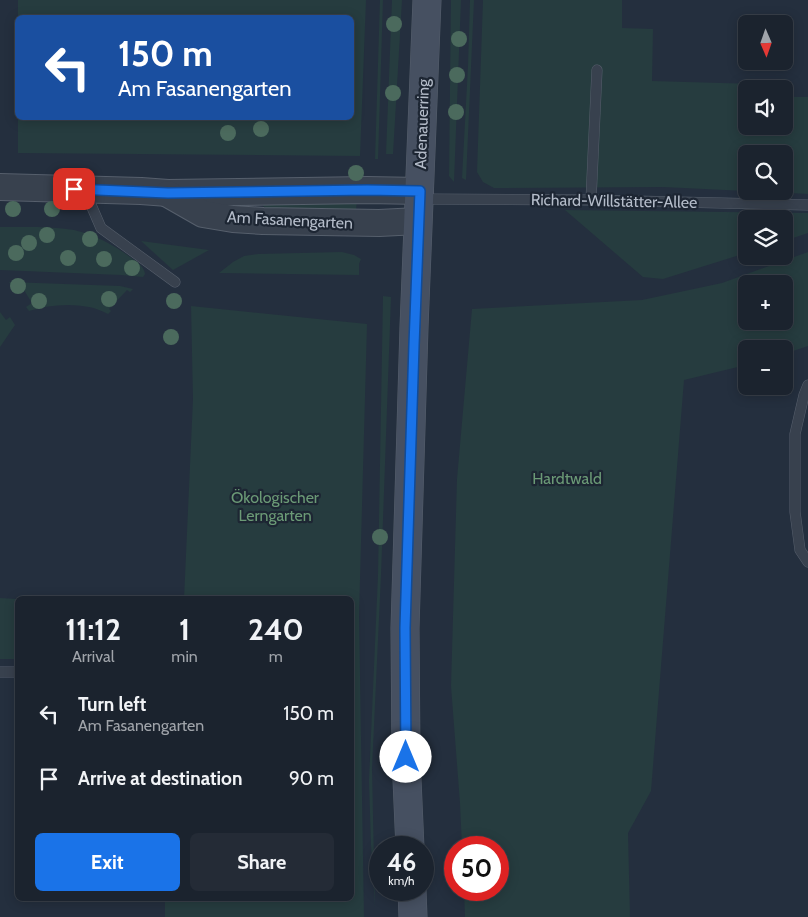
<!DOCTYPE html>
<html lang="en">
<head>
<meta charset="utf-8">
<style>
  :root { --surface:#1b232e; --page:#242b36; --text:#f1f3f6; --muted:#a0a4aa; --line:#39404a; --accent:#1a73e8 }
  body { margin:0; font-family:Cabin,sans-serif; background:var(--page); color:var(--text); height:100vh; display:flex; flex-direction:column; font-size:19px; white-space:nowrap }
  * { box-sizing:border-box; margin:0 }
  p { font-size:16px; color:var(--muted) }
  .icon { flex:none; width:28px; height:28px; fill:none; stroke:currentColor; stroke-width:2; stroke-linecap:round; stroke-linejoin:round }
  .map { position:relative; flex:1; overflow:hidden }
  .details { position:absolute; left:15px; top:596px; width:339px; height:305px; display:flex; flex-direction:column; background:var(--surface); border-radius:8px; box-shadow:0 2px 12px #0003,0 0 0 1px var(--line) }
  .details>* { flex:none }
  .banner { position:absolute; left:15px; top:15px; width:339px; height:105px; border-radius:8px; box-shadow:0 2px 12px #0003,0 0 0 1px var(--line); background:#1a4fa0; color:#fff; overflow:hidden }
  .needle { width:32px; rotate:178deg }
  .buttons { position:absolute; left:738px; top:15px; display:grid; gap:10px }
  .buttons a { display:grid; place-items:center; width:55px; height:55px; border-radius:8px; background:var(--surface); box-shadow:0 2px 12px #0003,0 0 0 1px var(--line); font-size:25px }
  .speed { position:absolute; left:369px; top:836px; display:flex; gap:10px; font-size:25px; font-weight:700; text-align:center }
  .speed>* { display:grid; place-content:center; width:65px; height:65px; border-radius:50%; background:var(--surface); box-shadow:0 2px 12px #0003,0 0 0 1px var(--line); line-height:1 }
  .speed small { font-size:12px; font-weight:400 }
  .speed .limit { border:8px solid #d22; background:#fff; color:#111 }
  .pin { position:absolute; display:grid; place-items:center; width:42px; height:42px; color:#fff; margin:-21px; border-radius:10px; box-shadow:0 2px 8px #0006 }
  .me { position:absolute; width:55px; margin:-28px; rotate:0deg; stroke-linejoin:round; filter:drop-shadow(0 0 4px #0008) }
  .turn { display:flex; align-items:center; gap:18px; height:105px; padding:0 20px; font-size:22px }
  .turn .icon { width:65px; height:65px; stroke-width:2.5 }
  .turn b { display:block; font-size:35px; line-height:42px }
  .eta { display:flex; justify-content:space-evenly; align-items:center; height:85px; text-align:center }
  .eta b { font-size:30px; font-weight:800; line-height:35px }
  .primary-button { display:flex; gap:10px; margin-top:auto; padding:10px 20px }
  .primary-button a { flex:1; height:58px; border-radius:8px; background:var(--accent); color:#fff; font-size:20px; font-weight:800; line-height:58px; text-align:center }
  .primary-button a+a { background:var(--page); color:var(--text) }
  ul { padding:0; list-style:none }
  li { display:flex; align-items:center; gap:15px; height:65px; padding:0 20px }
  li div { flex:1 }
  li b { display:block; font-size:19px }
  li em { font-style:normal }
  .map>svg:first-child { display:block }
</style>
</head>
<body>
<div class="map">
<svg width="808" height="917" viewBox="0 0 808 917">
  <rect width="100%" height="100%" fill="#242f3e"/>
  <g fill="#263c3f" fill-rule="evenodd">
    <path d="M18,0H366L360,156L18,153V118H351V18L18,17Z"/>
    <path d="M380,0H383L378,159H375Z"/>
    <path d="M392,0H402L393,154H386Z"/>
    <path d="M451,0H461L454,182L449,176Z"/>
    <path d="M470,0H474L466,180L462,178L468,66Z"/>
    <path d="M483,0H622V28L653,29L652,81L786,85L785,97H808V194L752,191H784V154H746V191L663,187L494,188L483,182L477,172ZM746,89H784V126H746Z"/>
    <path d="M357,200L356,210L266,208L263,206V202Z"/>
    <path d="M565,210L808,213V233L784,241V219H746V253L663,279L643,277Z"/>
    <path d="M0,227C24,227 51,226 74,230C95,235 114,245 130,257C137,262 144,266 145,274L143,277L121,275L0,270Z"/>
    <path d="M141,241L209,250L173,270Z"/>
    <path d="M342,252L354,255L361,259L359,264V275L219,273L233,262L244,256L258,254Z"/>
    <path d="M808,252V346L784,354V349H746V365L684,380L651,791L628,833L630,917H465L464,890H498V848L462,847L460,803L451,686L457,479L472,309L642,300L722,283ZM746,284H784V321H746Z"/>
    <path d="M9,282L120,286L133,289L130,292L127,290L109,309L111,311L108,314C102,311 95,308 89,307C69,303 48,305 29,311L26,307L32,303L22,287L15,291Z"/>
    <path d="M383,296L391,297L381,575L372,769L375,908L371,845L369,781L378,575Z"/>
    <path d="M191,306L367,324L359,616L364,917H165V899H351V599H184L193,399Z"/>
    <path d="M0,312L6,320L10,317L15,325L0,347Z"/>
    <path d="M0,598L17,599V659H0Z"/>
  </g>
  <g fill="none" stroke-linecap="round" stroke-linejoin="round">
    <g stroke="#565f6c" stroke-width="11">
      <g id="service">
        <path d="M85,191L101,228L175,282"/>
        <path d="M419,199L591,200L808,205"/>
        <path d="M591,200L597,70"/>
        <path d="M808,385L804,395L795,434V512L800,550L808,562"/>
        <path d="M0,672H18"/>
      </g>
    </g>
    <g stroke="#565f6c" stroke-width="28">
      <g id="tertiary">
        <path d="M0,187L141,191L168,193L367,190L420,191"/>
        <path d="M168,194L203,214L233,219L263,221L379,223L418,221"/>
      </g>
    </g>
    <g stroke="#565f6c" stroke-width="29">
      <g id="secondary">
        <path d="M410,848L406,757L405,628L414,327L427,0"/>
        <path d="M412,890L413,917"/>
      </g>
    </g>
    <use href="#service" stroke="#38414e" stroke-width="10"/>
    <use href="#tertiary" stroke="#38414e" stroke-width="26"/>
    <use href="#secondary" stroke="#465061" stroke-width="28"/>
  </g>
  <g fill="#4b6a5d">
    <circle cx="394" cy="24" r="8"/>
    <circle cx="459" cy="39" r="8"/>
    <circle cx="457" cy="75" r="8"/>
    <circle cx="393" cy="93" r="8"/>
    <circle cx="456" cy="112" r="8"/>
    <circle cx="261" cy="129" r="8"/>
    <circle cx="228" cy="133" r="8"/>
    <circle cx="356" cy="173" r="8"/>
    <circle cx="13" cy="209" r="8"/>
    <circle cx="52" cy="209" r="8"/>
    <circle cx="47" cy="235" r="8"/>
    <circle cx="90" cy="239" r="8"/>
    <circle cx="29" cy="243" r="8"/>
    <circle cx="16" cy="253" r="8"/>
    <circle cx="68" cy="258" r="8"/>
    <circle cx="104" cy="259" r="8"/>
    <circle cx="132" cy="268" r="8"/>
    <circle cx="18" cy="286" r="8"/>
    <circle cx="109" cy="299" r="8"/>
    <circle cx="39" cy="301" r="8"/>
    <circle cx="174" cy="301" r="8"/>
    <circle cx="171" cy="337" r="8"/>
    <circle cx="380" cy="537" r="8"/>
  </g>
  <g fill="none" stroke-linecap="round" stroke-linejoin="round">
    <g stroke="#114b97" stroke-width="12">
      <path id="route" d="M74,189L168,193L367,190L420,191L414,345L405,628L406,757"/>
    </g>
    <use href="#route" stroke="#1a73e8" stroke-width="9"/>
  </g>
  <g text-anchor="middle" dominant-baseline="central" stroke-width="4.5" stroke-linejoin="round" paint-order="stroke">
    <g font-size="16" fill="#b4bcc9" stroke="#1d2633">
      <text transform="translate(422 124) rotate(-88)">Adenauerring</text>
      <text transform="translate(614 201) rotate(1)">Richard-Willstätter-Allee</text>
      <text transform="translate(290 220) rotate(3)">Am Fasanengarten</text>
    </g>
    <g font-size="16" fill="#6b9a76" stroke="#1d2633">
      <text x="567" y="478">Hardtwald</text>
      <text x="275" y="497">Ökologischer<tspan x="275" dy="18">Lerngarten</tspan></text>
    </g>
  </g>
</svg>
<div class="buttons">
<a><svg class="needle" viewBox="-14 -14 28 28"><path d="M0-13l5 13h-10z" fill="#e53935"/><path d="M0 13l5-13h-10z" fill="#a0a4aa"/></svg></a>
<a><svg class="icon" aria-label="sound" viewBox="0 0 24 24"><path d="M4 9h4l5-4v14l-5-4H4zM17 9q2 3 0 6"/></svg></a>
<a><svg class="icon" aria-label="search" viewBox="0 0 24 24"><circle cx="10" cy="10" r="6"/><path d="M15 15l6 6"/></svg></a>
<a><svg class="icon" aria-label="layers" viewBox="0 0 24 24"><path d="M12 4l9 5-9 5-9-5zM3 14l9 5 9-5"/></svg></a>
<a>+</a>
<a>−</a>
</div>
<div class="speed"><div>46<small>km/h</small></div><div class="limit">50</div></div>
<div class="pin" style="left:74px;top:189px;background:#d93025"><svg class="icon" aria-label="arrive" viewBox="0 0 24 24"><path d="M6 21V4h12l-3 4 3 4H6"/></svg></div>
<svg class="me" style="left:406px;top:757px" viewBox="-20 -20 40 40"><circle r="19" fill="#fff"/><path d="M0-13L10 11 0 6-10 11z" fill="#1a73e8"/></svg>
<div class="banner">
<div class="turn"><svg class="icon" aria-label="left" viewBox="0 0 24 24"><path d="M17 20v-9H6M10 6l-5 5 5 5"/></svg><div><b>150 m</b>Am Fasanengarten</div></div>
</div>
<section class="details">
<div class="eta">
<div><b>11:12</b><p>Arrival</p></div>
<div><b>1</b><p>min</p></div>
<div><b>240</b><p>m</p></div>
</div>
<ul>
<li><svg class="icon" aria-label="left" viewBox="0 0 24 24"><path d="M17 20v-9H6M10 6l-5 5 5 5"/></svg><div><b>Turn left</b><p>Am Fasanengarten</p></div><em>150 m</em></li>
<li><svg class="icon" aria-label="arrive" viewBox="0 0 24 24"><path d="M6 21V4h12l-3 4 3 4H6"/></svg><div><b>Arrive at destination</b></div><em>90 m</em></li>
</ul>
<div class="primary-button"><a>Exit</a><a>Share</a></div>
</section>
</div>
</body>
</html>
